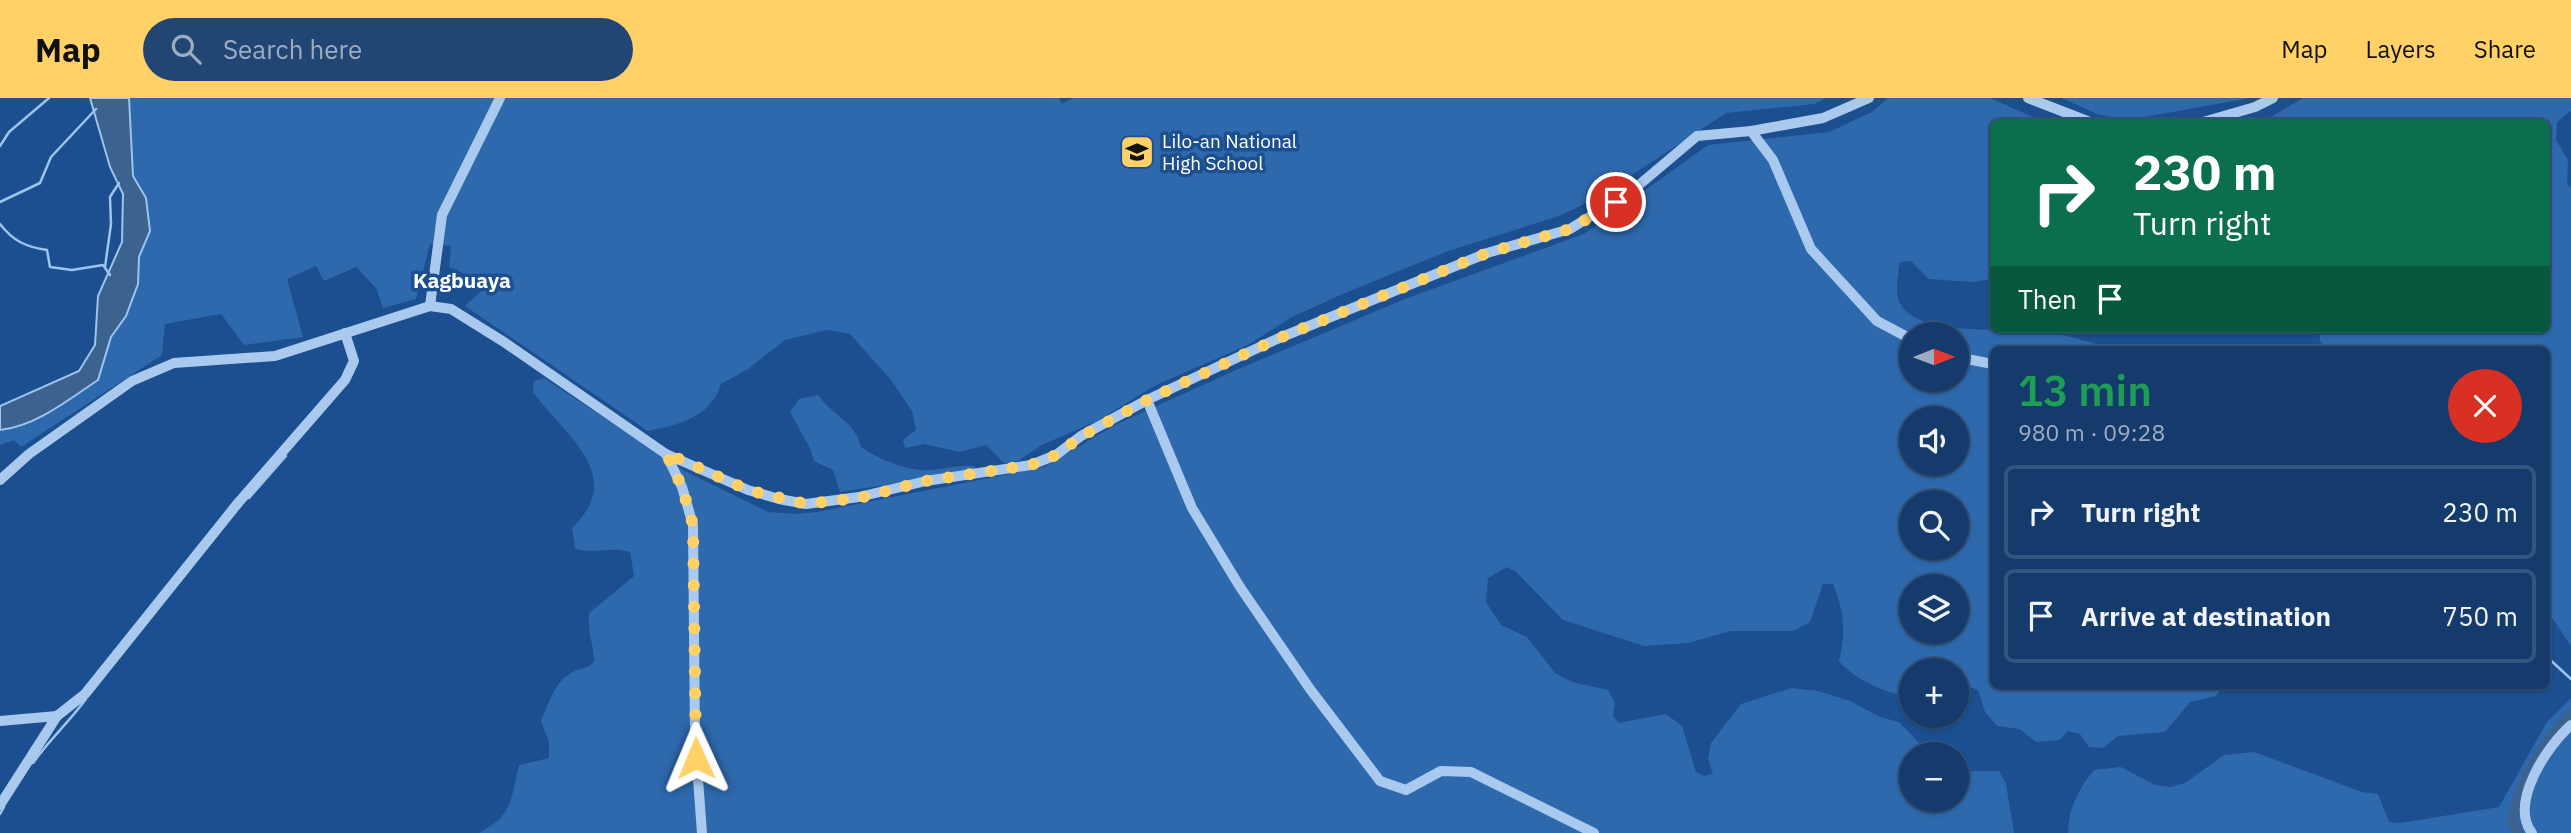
<!DOCTYPE html>
<html lang="en">
<head>
<meta charset="utf-8">
<style>
  :root { --surface:#143b6b; --page:#214673; --text:#f1f3f6; --muted:#9dadc1; --line:#33557e; --accent:#ffd166 }
  body { margin:0; font-family:"IBM Plex Sans",sans-serif; background:var(--page); color:var(--text); height:100vh; display:flex; flex-direction:column; font-size:26px; white-space:nowrap }
  * { box-sizing:border-box; margin:0 }
  p { font-size:23px; color:var(--muted) }
  .icon { flex:none; width:38px; height:38px; fill:none; stroke:currentColor; stroke-width:2; stroke-linecap:round; stroke-linejoin:round }
  .map { position:relative; flex:1; overflow:hidden }
  .drawer { position:absolute; left:1990px; top:248px; width:560px; height:343px; display:flex; flex-direction:column; background:var(--surface); border-radius:10px; box-shadow:0 2px 5px #0004,0 0 0 2px var(--line) }
  .drawer>* { flex:none }
  .banner { position:absolute; left:1990px; top:21px; width:560px; height:214px; border-radius:10px; box-shadow:0 2px 5px #0004,0 0 0 2px var(--line); background:#0b6e4f; color:#fff; overflow:hidden }
  .needle { width:46px; rotate:89deg }
  .controls { position:absolute; left:1899px; top:224px; display:grid; gap:14px }
  .controls a { display:grid; place-items:center; width:70px; height:70px; border-radius:50%; background:var(--surface); box-shadow:0 2px 5px #0004,0 0 0 2px var(--line); font-size:35px }
  .pin { position:absolute; display:grid; place-items:center; width:60px; height:60px; color:#fff; margin:-30px; border:4px solid #fff; border-radius:50%; box-shadow:0 2px 7px #0007 }
  .me { position:absolute; width:77px; margin:-38px; rotate:359deg; stroke-linejoin:round; filter:drop-shadow(0 0 5px #0008) }
  .turn { display:flex; align-items:center; gap:24px; height:147px; padding:0 28px; font-size:32px }
  .turn .icon { width:91px; height:91px; stroke-width:2.5 }
  .turn b { display:block; font-size:49px; line-height:60px }
  .then { display:flex; align-items:center; height:66px; padding:0 28px; background:#0003; gap:14px; font-size:26px }
  .round { display:grid; place-items:center; flex:none; width:74px; height:74px; border-radius:37px; background:var(--page) }
  .summary { display:flex; align-items:center; justify-content:space-between; height:119px; padding:0 28px }
  h1 { font-size:42px; font-weight:600; line-height:52px; color:#1e9e55 }
  ul { padding:0; list-style:none }
  li { display:flex; align-items:center; gap:21px; height:94px; margin:0 14px 10px; padding:0 14px; border:4px solid var(--line); border-radius:10px }
  li div { flex:1 }
  li b { display:block; font-size:26px }
  li em { font-style:normal }
  header { display:flex; align-items:center; gap:42px; box-sizing:border-box; height:98px; padding:0 35px; background:var(--accent); color:#111 }
  header strong { font-size:33px }
  nav { display:flex; gap:38px; margin-inline-start:auto; font-size:24px }
  .search { width:490px; height:63px; background:var(--page); display:flex; align-items:center; gap:18px; box-sizing:border-box; padding:0 24px; border-radius:38px; color:var(--muted); font-size:26px }
  .map>svg:first-child { display:block }
</style>
</head>
<body>
<header>
<strong>Map</strong>
<div class="search"><svg class="icon" aria-label="search" viewBox="0 0 24 24"><circle cx="10" cy="10" r="6"/><path d="M15 15l6 6"/></svg>Search here</div>
<nav><a>Map</a><a>Layers</a><a>Share</a></nav>
</header>
<div class="map">
<svg width="2571" height="735" viewBox="0 0 2571 735">
  <rect width="100%" height="100%" fill="#1b4f8f"/>
  <g fill="#2e69ad" fill-rule="evenodd">
    <path d="M129,0H1059L1062,6L1073,0H1826L1814,6L1726,15L1597,100L1559,118L1448,153L1345,195L1292,219L1248,247L1156,287L1097,323L1042,347L1018,363L1004,365L986,347L960,354L924,346L905,350L903,342L916,332L912,313L891,282L850,236L827,232L785,242L748,271L721,286C711,320 677,327 648,333L465,208L480,194L476,181L449,169L451,148L430,146L416,201L383,210L376,190L356,169L324,183L316,168L287,181L303,239L244,247L221,216L165,226L162,257L21,349L14,342L0,347V332C36,328 68,302 98,282L111,239L126,218L138,186L139,159L150,132L146,100L133,78Z"/>
    <path d="M1888,0H1990L2044,24H1993V181L1972,184L1929,181L1911,163L1900,164C1898,176 1894,196 1901,207C1921,240 2014,229 2047,234C2070,237 2094,246 2116,252H1993V588H2223L2216,598L2190,604L2165,634L2118,638L2103,650L2089,649L2080,636L2068,633L2059,642L2036,644L2020,631L1997,628L1985,614L1978,592L1957,584L1956,572H1911V600C1885,594 1856,583 1839,563C1846,536 1844,512 1833,486H1823L1810,524L1793,533H1731L1688,545L1644,548L1563,522L1516,474L1507,469L1488,480L1486,504L1501,527L1527,539L1555,575L1572,584L1608,592L1615,605L1613,618L1619,625L1666,616L1682,628L1696,674L1704,678L1713,676L1708,661L1711,645L1741,606L1791,590L1818,593L1850,603L1880,619L1899,624L1930,656H1911V702H1956L1957,673H1999L2006,686L2014,735H479C514,716 510,702 519,667L549,660V644L541,623C549,605 555,581 575,573C583,569 587,571 594,564C594,544 587,537 589,515L634,478L630,454C611,448 595,456 575,451L572,430C627,377 566,339 533,294L534,283L544,280L685,373L768,414L797,416L817,414L1044,369L1117,326L1236,272L1405,201L1584,136L1708,47L1829,34L1872,14ZM1911,236H1956V282H1911ZM1911,320H1956V366H1911ZM1911,404H1956V450H1911ZM1911,488H1956V534H1911Z"/>
    <path d="M2062,0H2250L2128,22L2097,16Z"/>
    <path d="M2303,0H2571V13L2557,24L2556,42L2568,62L2567,86L2571,90V548L2546,511V252H2329L2320,243L2319,232L2546,231V24H2253L2269,20Z"/>
    <path d="M818,297C832,317 856,324 861,349C878,361 909,374 930,372C946,371 959,367 975,368L976,373L840,394L833,372L814,363L810,350L790,314L799,301Z"/>
    <path d="M2571,600V735H2068C2068,711 2079,690 2094,672L2121,669L2155,687L2170,689L2185,685L2224,657L2254,654L2362,694L2378,696L2389,724L2400,725L2499,709L2547,624Z"/>
  </g>
  <path fill="#3c6290" stroke="#9cc4f0" stroke-width="2" d="M90,0H129L133,78L146,100L150,133L139,159L138,186L126,218L111,239L98,282C68,302 36,328 0,332V308L79,273L95,247L98,198L122,144L123,96L110,69Z"/>
  <g fill="none" stroke-linecap="round" stroke-linejoin="round">
    <g stroke="#9cc4f0" stroke-width="2.5">
      <path d="M0,48L9,34L49,0"/>
      <path d="M0,104L40,85L51,59L96,11"/>
      <path d="M0,126C13,143 26,149 47,152L50,169L72,172L103,167L110,177"/>
      <path d="M105,169L111,126L110,99L119,85"/>
      <path d="M249,400L286,358"/>
      <path d="M2546,558L2571,581"/>
      <path d="M33,665C49,642 69,624 86,601"/>
      <path d="M0,716L4,709"/>
    </g>
    <path stroke="#3c6290" stroke-width="10" d="M2519,735L2512,723C2520,682 2543,645 2571,615"/>
    <g stroke="#a9c9ee" stroke-width="10">
      <path d="M2028,0L2090,24"/>
      <path d="M2203,24L2255,9L2273,0"/>
      <path d="M1751,33L1773,62L1811,151L1877,223L1911,241"/>
      <path d="M430,208L442,117L500,0"/>
      <path d="M1956,259L1993,266"/>
      <path d="M1147,302L1192,410L1240,489L1310,591L1380,683L1406,692L1441,673L1471,674L1594,735"/>
      <path d="M666,356L682,389L693,427L695,640L702,735"/>
      <path d="M0,382L29,356L132,283L174,265L275,258L430,208L451,211L504,244L666,356L748,392L779,401L806,406L859,399L926,383L1031,367L1056,357L1081,338L1147,302L1277,241L1487,155L1570,131L1633,92L1697,38L1751,33L1823,20L1869,0"/>
      <path d="M0,623L57,618"/>
      <path d="M0,707L57,618L85,596L238,405L345,282L354,263L345,235"/>
      <path d="M2532,735C2509,705 2547,648 2571,627"/>
    </g>
  </g>
  <g fill="none" stroke-linecap="round" stroke-linejoin="round">
    <path stroke="#ffd166" stroke-width="12" stroke-dasharray="0 21.6" d="M696,660L693,427L682,389L666,355L748,392L806,406L859,400L926,383L1031,367L1056,357L1082,338L1147,302L1277,241L1487,155L1570,131L1616,104"/>
  </g>
  <defs>
    <g id="school-square" transform="scale(1.75)"><rect x="-9" y="-9" width="18" height="18" rx="4" fill="#ffd166" stroke="#1b4f8f"/><path d="M0-5L7-2L0 1L-7-2ZM-4 1L0 2.5L4 1V4Q0 6-4 4Z" fill="#111"/></g>
  </defs>
  <g fill-rule="evenodd">
    <use href="#school-square" x="1137" y="54"/>
  </g>
  <g text-anchor="middle" dominant-baseline="central" stroke-width="7" stroke-linejoin="round" paint-order="stroke">
    <g font-size="19" fill="#fff" stroke="#1b4f8f" text-anchor="start">
      <text x="1162" y="43">Lilo-an National<tspan x="1162" dy="22">High School</tspan></text>
    </g>
    <g font-size="21" font-weight="bold" fill="#fff" stroke="#1b4f8f">
      <text x="462" y="182">Kagbuaya</text>
    </g>
  </g>
</svg>
<div class="controls">
<a><svg class="needle" viewBox="-14 -14 28 28"><path d="M0-13l5 13h-10z" fill="#e53935"/><path d="M0 13l5-13h-10z" fill="#9dadc1"/></svg></a>
<a><svg class="icon" aria-label="sound" viewBox="0 0 24 24"><path d="M4 9h4l5-4v14l-5-4H4zM17 9q2 3 0 6"/></svg></a>
<a><svg class="icon" aria-label="search" viewBox="0 0 24 24"><circle cx="10" cy="10" r="6"/><path d="M15 15l6 6"/></svg></a>
<a><svg class="icon" aria-label="layers" viewBox="0 0 24 24"><path d="M12 4l9 5-9 5-9-5zM3 14l9 5 9-5"/></svg></a>
<a>+</a>
<a>−</a>
</div>
<div class="pin" style="left:1616px;top:104px;background:#d93025"><svg class="icon" aria-label="arrive" viewBox="0 0 24 24"><path d="M6 21V4h12l-3 4 3 4H6"/></svg></div>
<svg class="me" style="left:696px;top:660px" viewBox="-20 -20 40 40"><path d="M0-17L14 15 0 8-14 15z" fill="#ffd166" stroke="#fff" stroke-width="4"/></svg>
<div class="banner">
<div class="turn"><svg class="icon" aria-label="right" viewBox="0 0 24 24"><path d="M7 20v-9h11M14 6l5 5-5 5"/></svg><div><b>230 m</b>Turn right</div></div>
<div class="then">Then<svg class="icon" aria-label="arrive" viewBox="0 0 24 24"><path d="M6 21V4h12l-3 4 3 4H6"/></svg></div>
</div>
<section class="drawer">
<div class="summary"><div><h1>13 min</h1><p>980 m · 09:28</p></div><a class="round" style="background:#d93025;color:#fff"><svg class="icon" aria-label="close" viewBox="0 0 24 24"><path d="M6 6l12 12M18 6L6 18"/></svg></a></div>
<ul>
<li><svg class="icon" aria-label="right" viewBox="0 0 24 24"><path d="M7 20v-9h11M14 6l5 5-5 5"/></svg><div><b>Turn right</b></div><em>230 m</em></li>
<li><svg class="icon" aria-label="arrive" viewBox="0 0 24 24"><path d="M6 21V4h12l-3 4 3 4H6"/></svg><div><b>Arrive at destination</b></div><em>750 m</em></li>
</ul>
</section>
</div>
</body>
</html>
